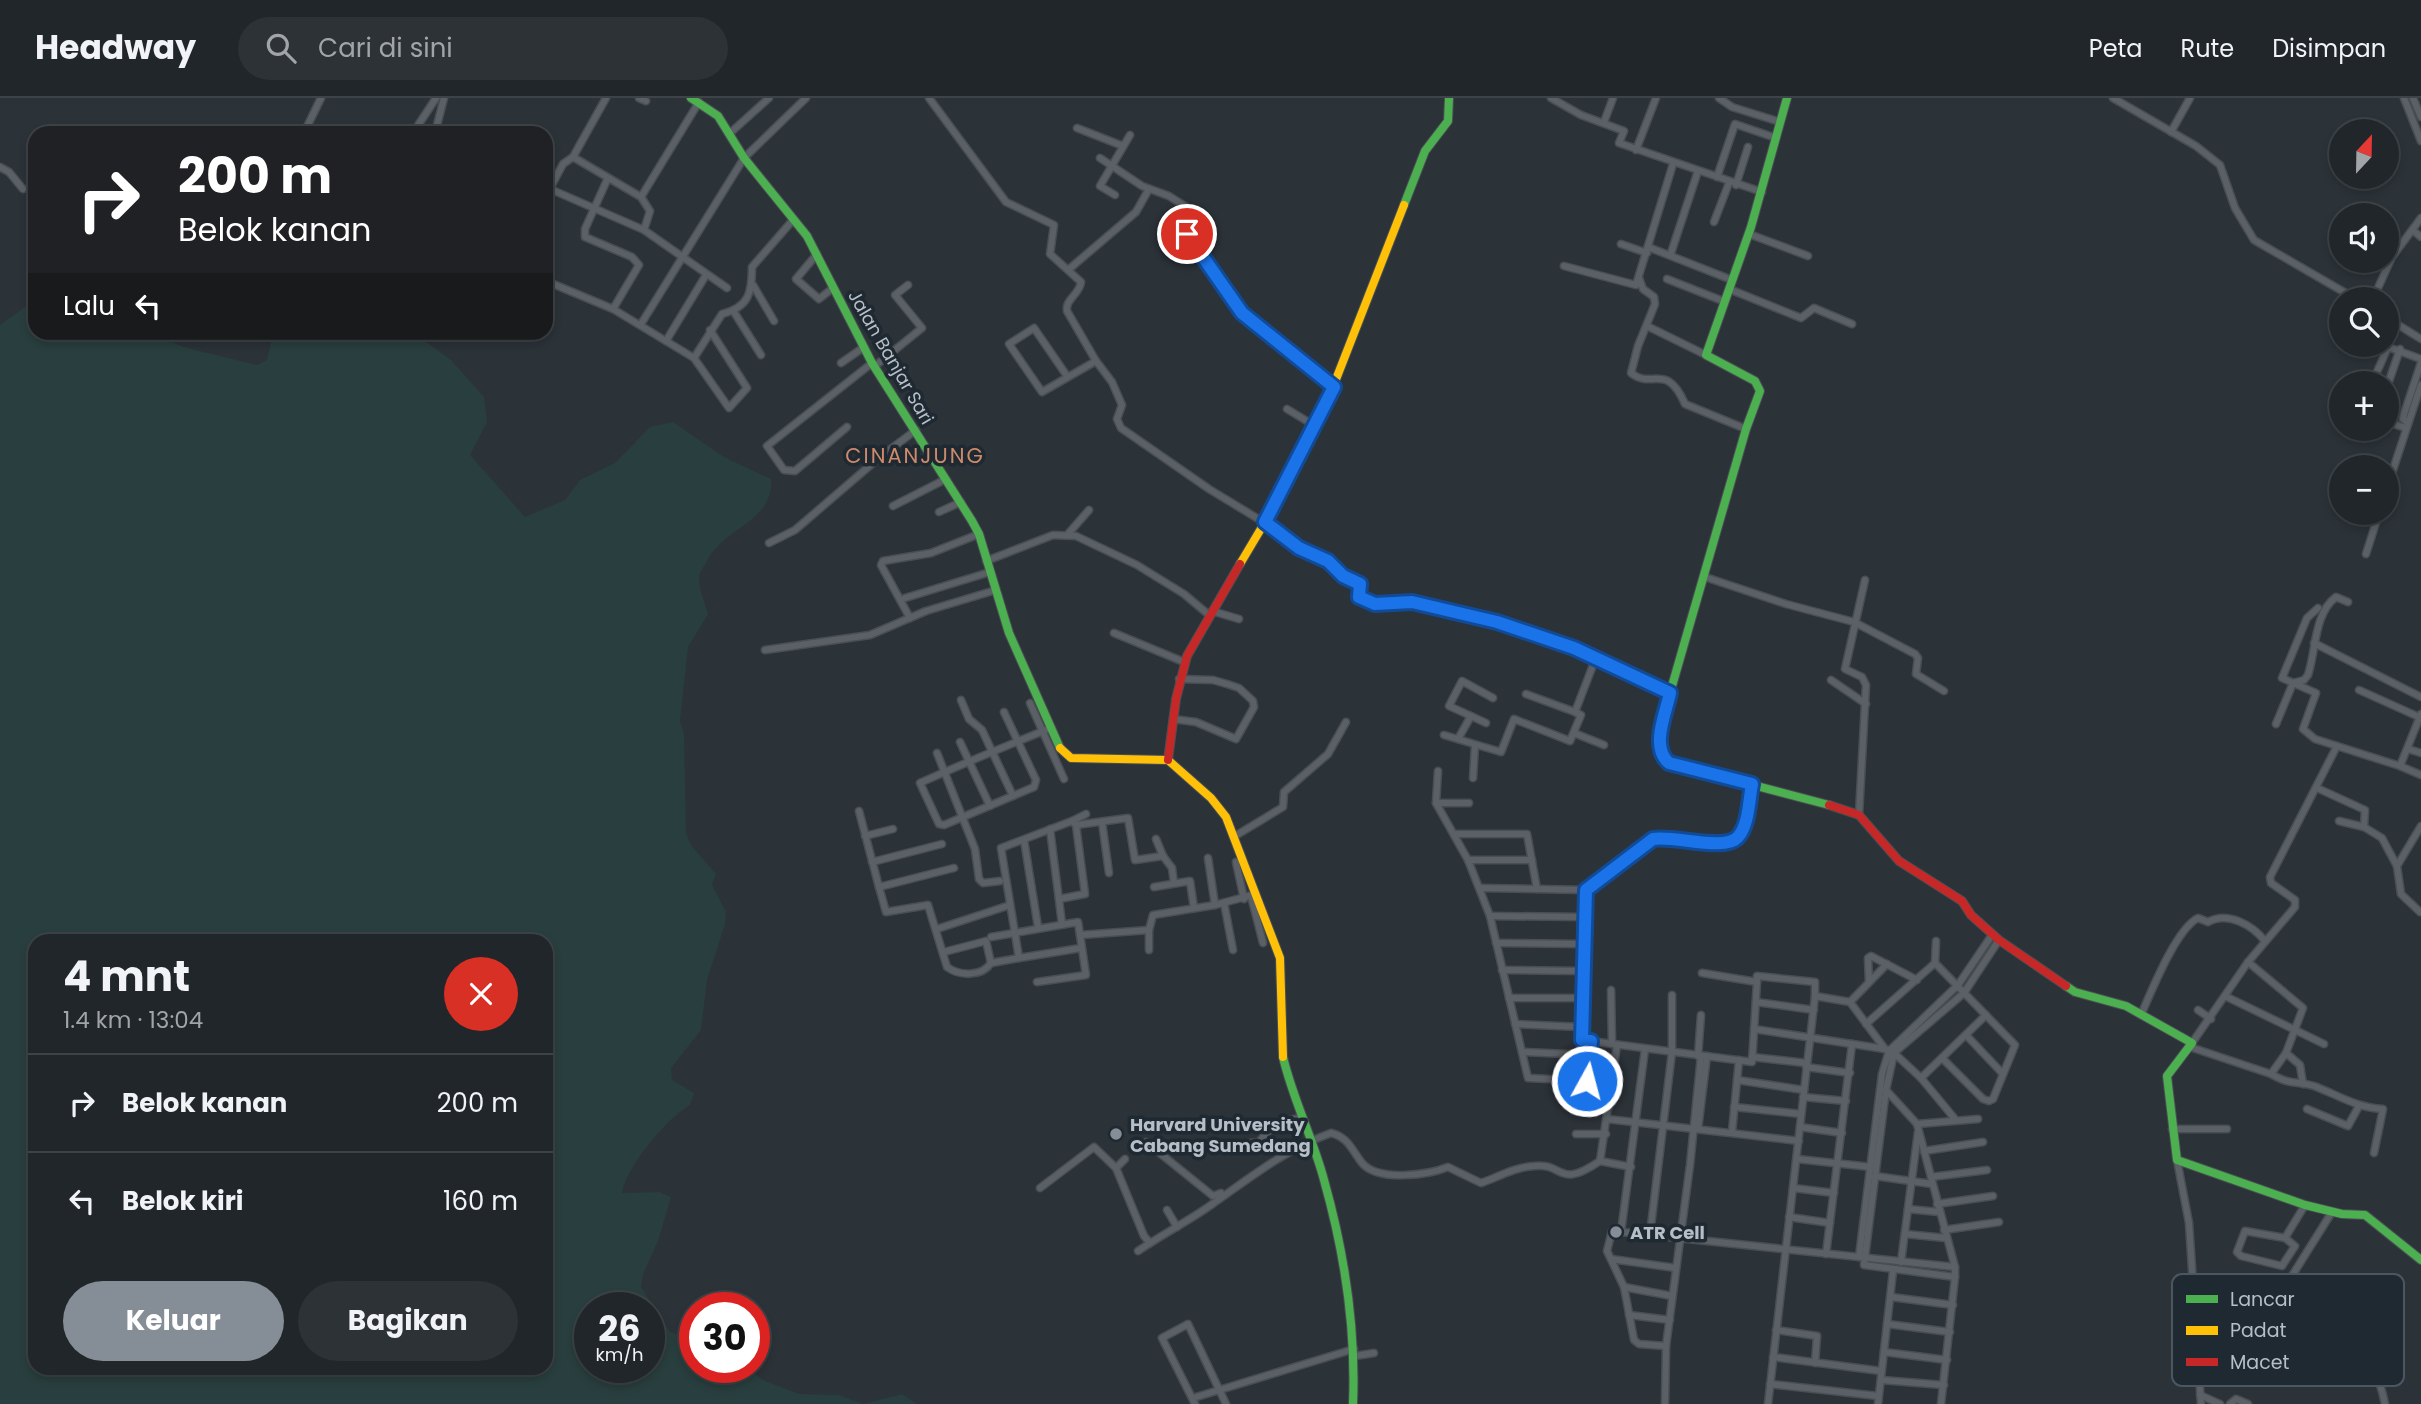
<!DOCTYPE html>
<html lang="id">
<head>
<meta charset="utf-8">
<style>
  :root { --surface:#20262a; --page:#2d3236; --text:#f1f3f6; --muted:#a2a5a8; --line:#3d4347; --accent:#858e96 }
  body { margin:0; font-family:Poppins,sans-serif; background:var(--page); color:var(--text); height:100vh; display:flex; flex-direction:column; font-size:26px; white-space:nowrap }
  * { box-sizing:border-box; margin:0 }
  p { font-size:23px; color:var(--muted) }
  .icon { flex:none; width:38px; height:38px; fill:none; stroke:currentColor; stroke-width:2; stroke-linecap:round; stroke-linejoin:round }
  .map { position:relative; flex:1; overflow:hidden }
  .side { position:absolute; left:28px; top:836px; width:525px; height:441px; display:flex; flex-direction:column; background:var(--surface); border-radius:21px; box-shadow:0 4px 10px #0003,0 0 0 2px var(--line) }
  .side>* { flex:none }
  .guide { position:absolute; left:28px; top:28px; width:525px; height:214px; border-radius:21px; box-shadow:0 4px 10px #0003,0 0 0 2px var(--line); background:#202124; color:#fff; overflow:hidden }
  .needle { width:46px; rotate:22deg }
  .buttons { position:absolute; left:2329px; top:21px; display:grid; gap:14px }
  .buttons a { display:grid; place-items:center; width:70px; height:70px; border-radius:50%; background:var(--surface); box-shadow:0 4px 10px #0003,0 0 0 2px var(--line); font-size:35px }
  .speed { position:absolute; left:574px; top:1194px; display:flex; gap:14px; font-size:35px; font-weight:700; text-align:center }
  .speed>* { display:grid; place-content:center; width:91px; height:91px; border-radius:50%; background:var(--surface); box-shadow:0 4px 10px #0003,0 0 0 2px var(--line); line-height:1 }
  .speed small { font-size:18px; font-weight:400 }
  .speed .limit { border:10px solid #d22; background:#fff; color:#111 }
  .pin { position:absolute; display:grid; place-items:center; width:60px; height:60px; color:#fff; margin:-30px; border:4px solid #fff; border-radius:50%; box-shadow:0 2px 7px #0007 }
  .me { position:absolute; width:77px; margin:-38px; rotate:7deg; stroke-linejoin:round; filter:drop-shadow(0 0 5px #0008) }
  .turn { display:flex; align-items:center; gap:24px; height:147px; padding:0 35px; font-size:32px }
  .turn .icon { width:91px; height:91px; stroke-width:2.5 }
  .turn b { display:block; font-size:49px; line-height:60px }
  .then { display:flex; align-items:center; height:66px; padding:0 35px; background:#0003; gap:14px; font-size:26px }
  .round { display:grid; place-items:center; flex:none; width:74px; height:74px; border-radius:37px; background:var(--page) }
  .overview { display:flex; align-items:center; justify-content:space-between; height:119px; padding:0 35px }
  h1 { font-size:42px; font-weight:700; line-height:52px }
  .primary-button { display:flex; gap:14px; margin-top:auto; padding:14px 35px }
  .primary-button a { flex:1; height:80px; border-radius:42px; background:var(--accent); color:#fff; font-size:28px; font-weight:700; line-height:80px; text-align:center }
  .primary-button a+a { background:var(--page); color:var(--text) }
  ul { padding:0; list-style:none }
  li { display:flex; align-items:center; gap:21px; height:98px; padding:0 35px; border-top:2px solid var(--line) }
  li div { flex:1 }
  li b { display:block; font-size:26px }
  li em { font-style:normal }
  header { display:flex; align-items:center; gap:42px; box-sizing:border-box; height:98px; padding:0 35px; background:var(--surface); border-bottom:2px solid var(--line) }
  header strong { font-size:33px }
  nav { display:flex; gap:38px; margin-inline-start:auto; font-size:24px }
  .search { width:490px; height:63px; background:var(--page); display:flex; align-items:center; gap:18px; box-sizing:border-box; padding:0 24px; border-radius:38px; color:var(--muted); font-size:26px }
  .map>svg:first-child { display:block }
</style>
</head>
<body>
<header>
<strong>Headway</strong>
<div class="search"><svg class="icon" aria-label="search" viewBox="0 0 24 24"><circle cx="10" cy="10" r="6"/><path d="M15 15l6 6"/></svg>Cari di sini</div>
<nav><a>Peta</a><a>Rute</a><a>Disimpan</a></nav>
</header>
<div class="map">
<svg width="2421" height="1306" viewBox="0 0 2421 1306">
  <rect width="100%" height="100%" fill="#2b3238"/>
  <path fill="#293e3e" fill-rule="evenodd" d="M35,202V234L153,235L183,249L257,267L267,262L273,235H410L429,246L451,262L484,299L487,324L470,357L525,419L565,402L580,382L615,365L650,329L673,324L724,359L771,381C774,424 724,429 707,463C705,467 700,474 699,478C698,489 705,505 708,516L688,549L680,623L684,636L686,735L691,747L716,776L712,787L726,814L725,826L707,882L701,932L671,970L672,982L694,995L690,1007C666,1021 627,1068 622,1095L659,1094L671,1099L658,1143L643,1176L641,1189L670,1234L695,1242V1269H744L763,1282L799,1296L839,1297L863,1306L902,1296L917,1306H0V227ZM35,844H546V1270H35ZM649,1209V1269H590V1209Z"/>
  <g fill="none" stroke-linecap="round" stroke-linejoin="round">
    <g stroke="#494e53" stroke-width="9">
      <g id="street">
        <path d="M639,0L646,3"/>
        <path d="M929,0L1006,104L1054,127L1050,156L1081,184C1080,196 1065,201 1067,213L1096,263L1042,294L1009,246L1034,230L1067,278"/>
        <path d="M1551,0L1581,17L1624,33L1619,45L1762,94"/>
        <path d="M1719,0L1732,9L1780,24"/>
        <path d="M2113,0L2196,48L2220,67L2235,110L2254,142L2356,201"/>
        <path d="M2404,0L2421,43"/>
        <path d="M2413,0L2421,19"/>
        <path d="M1604,24L1613,0"/>
        <path d="M1077,30L1123,48"/>
        <path d="M196,34L199,35"/>
        <path d="M2171,34L2190,0"/>
        <path d="M304,35L321,0"/>
        <path d="M413,35L436,0"/>
        <path d="M435,35L444,0"/>
        <path d="M729,36L769,0"/>
        <path d="M1636,52L1656,0"/>
        <path d="M573,59L641,99L650,113L644,132L727,190"/>
        <path d="M1100,60L1142,88L1169,98L1199,117L1187,139L1242,215L1333,289"/>
        <path d="M0,69L9,74L23,91"/>
        <path d="M1717,79L1735,26L1776,40"/>
        <path d="M607,82L585,131V139L632,159L639,167L613,211"/>
        <path d="M1736,87L1748,49"/>
        <path d="M550,91L644,132"/>
        <path d="M1115,97L1100,88L1130,37"/>
        <path d="M546,98L563,66L573,59L606,0"/>
        <path d="M641,99L699,4"/>
        <path d="M1714,124L1729,85"/>
        <path d="M2415,134L2421,139"/>
        <path d="M1749,136L1808,158"/>
        <path d="M1621,146L1647,155"/>
        <path d="M1648,149L1732,182"/>
        <path d="M1671,155L1698,73"/>
        <path d="M817,156L796,181L819,201L833,190"/>
        <path d="M1564,168L1636,187L1673,66"/>
        <path d="M1068,172L1136,114L1149,91"/>
        <path d="M1639,180L1643,191L1654,199L1655,206L1638,248L1631,275C1652,292 1666,263 1685,306L1746,331"/>
        <path d="M1667,181L1723,203"/>
        <path d="M546,183L613,211L694,260L729,310L747,290L710,232"/>
        <path d="M753,187L774,223"/>
        <path d="M1729,191L1801,220L1814,210L1852,226"/>
        <path d="M2373,201L2392,159L2421,120"/>
        <path d="M734,214L761,257"/>
        <path d="M2387,220L2421,241"/>
        <path d="M641,226L744,60L806,0"/>
        <path d="M1647,228L1706,257"/>
        <path d="M666,243L706,177"/>
        <path d="M694,260L722,216C749,209 752,195 752,169L793,122"/>
        <path d="M1096,263L1112,284L1122,307L1117,321L1121,330L1209,391L1288,439L1299,450L1327,463L1343,478L1360,486L1359,499L1375,506L1412,504L1497,524L1574,549L1670,595"/>
        <path d="M841,265L864,249"/>
        <path d="M875,268L922,230L895,197L908,187"/>
        <path d="M2372,285L2388,249L2421,261"/>
        <path d="M2387,289L2400,251"/>
        <path d="M1287,311L1315,328"/>
        <path d="M2387,324L2406,330"/>
        <path d="M2408,325L2403,321L2404,316L2421,265"/>
        <path d="M847,329L795,373L784,372L767,348L872,265"/>
        <path d="M2387,390L2421,287"/>
        <path d="M893,408L946,381"/>
        <path d="M939,414L961,404"/>
        <path d="M1068,436L1089,412"/>
        <path d="M769,445L795,432L880,359L916,332"/>
        <path d="M2366,456L2379,415"/>
        <path d="M986,463L1053,437L1076,438L1137,467L1184,496L1209,517"/>
        <path d="M1705,479L1786,506L1854,524L1915,556L1918,560L1916,576L1944,593"/>
        <path d="M905,500L990,474"/>
        <path d="M2318,510L2307,520L2282,580L2316,595L2303,631L2315,641L2400,668"/>
        <path d="M1212,513L1239,521"/>
        <path d="M910,520L881,467L883,463L931,455L979,436"/>
        <path d="M1114,535L1184,564"/>
        <path d="M2314,545L2421,599"/>
        <path d="M765,552L870,537L926,513L996,492"/>
        <path d="M1831,582L1866,606"/>
        <path d="M2359,592L2419,619"/>
        <path d="M1526,596L1575,614L1595,562"/>
        <path d="M961,602L969,621L982,632L1013,698"/>
        <path d="M1030,605L1064,681"/>
        <path d="M1004,614L1036,682L1034,689L944,727L939,726L920,685L922,684C965,665 1008,647 1051,630"/>
        <path d="M2421,616L2400,668L2421,677"/>
        <path d="M1471,618L1486,625"/>
        <path d="M1173,621L1196,624L1236,641L1254,609L1253,603L1239,590L1227,586L1213,582L1179,581"/>
        <path d="M2276,626L2293,585L2304,582L2308,577C2316,553 2314,515 2336,499L2348,504"/>
        <path d="M1574,635L1604,647"/>
        <path d="M1444,637L1501,654L1514,621L1570,643L1581,617L1575,614"/>
        <path d="M1458,641L1471,618L1449,608L1462,583L1493,600"/>
        <path d="M960,644L990,708"/>
        <path d="M2408,651L2421,655"/>
        <path d="M937,655L975,751L979,781L983,785L1000,783"/>
        <path d="M1438,673L1436,705L1468,762L1490,818L1528,980L1612,984"/>
        <path d="M1473,680L1475,647"/>
        <path d="M2317,690L2365,712L2364,729"/>
        <path d="M1436,705H1469"/>
        <path d="M859,713L879,789"/>
        <path d="M1859,717L1866,587L1862,579L1845,571L1865,482"/>
        <path d="M1072,723L1086,716"/>
        <path d="M2339,723L2364,729L2382,740L2397,768L2401,796L2420,814"/>
        <path d="M1102,724L1109,775"/>
        <path d="M1050,731L1062,826"/>
        <path d="M1454,736H1527L1537,791"/>
        <path d="M865,738L893,731"/>
        <path d="M1235,738L1283,709L1284,694L1328,656L1346,624"/>
        <path d="M1156,741L1163,758"/>
        <path d="M1024,742L1038,829"/>
        <path d="M1208,760L1215,807"/>
        <path d="M1468,762H1532"/>
        <path d="M872,764L942,746"/>
        <path d="M1236,764L1244,801"/>
        <path d="M2397,768L2421,728"/>
        <path d="M1154,789L1190,783L1194,810"/>
        <path d="M1480,790L1586,792L1653,741C1674,737 1725,755 1738,739C1749,727 1749,701 1752,686"/>
        <path d="M1586,792L1582,942L1752,964L1757,884"/>
        <path d="M1251,798L1263,845"/>
        <path d="M1059,801L1085,796L1076,727"/>
        <path d="M1224,805L1233,852"/>
        <path d="M1490,818L1584,819"/>
        <path d="M937,831L1010,807"/>
        <path d="M1149,832V852"/>
        <path d="M991,839L1078,824L1080,837L1149,832L1153,817L1215,807L1256,796"/>
        <path d="M1496,845L1582,846"/>
        <path d="M1081,850L1019,860L1001,750L1072,723L1076,727L1128,720L1135,762L1163,758L1172,770L1174,785"/>
        <path d="M944,854L986,843L991,865C982,879 959,878 947,869L928,807L886,814L879,789L954,770"/>
        <path d="M991,865L1019,860"/>
        <path d="M1935,865L2015,947L1993,1001L1989,1003L1983,1001L1942,960"/>
        <path d="M1502,872L1582,873"/>
        <path d="M1702,875L1757,884V878L1815,884V898L1850,904L1885,951L1894,955L1886,992L1864,1167L1955,1179L1941,1306"/>
        <path d="M1037,884L1086,877L1080,837"/>
        <path d="M1869,884L1868,860L1871,858L1917,882"/>
        <path d="M1611,892L1612,946"/>
        <path d="M2225,898L2324,946"/>
        <path d="M1509,900H1583"/>
        <path d="M1756,904L1814,912"/>
        <path d="M1850,904L1887,866"/>
        <path d="M2198,912L2211,921"/>
        <path d="M2141,917C2151,894 2176,831 2198,820L2208,824C2228,813 2252,827 2265,843"/>
        <path d="M1515,926L1582,929"/>
        <path d="M1866,926L1935,865L1936,843"/>
        <path d="M1754,931L1885,951"/>
        <path d="M1967,938L2003,976"/>
        <path d="M2192,945L2248,864L2295,809V802L2271,785L2270,779L2337,648"/>
        <path d="M2190,949L2271,976L2286,955L2303,910L2248,864"/>
        <path d="M1522,954L1590,957L1591,943"/>
        <path d="M2286,955L2300,967L2303,986"/>
        <path d="M1698,958L1701,917"/>
        <path d="M1752,959L1806,965"/>
        <path d="M1806,969L1850,975"/>
        <path d="M2271,976C2292,988 2295,982 2314,988C2338,997 2357,1010 2383,1011L2374,1055"/>
        <path d="M1921,980L1986,917"/>
        <path d="M1737,982L1804,992"/>
        <path d="M1587,983L1590,957"/>
        <path d="M1886,992L1917,1026L1955,1169V1179"/>
        <path d="M1803,999L1846,1003"/>
        <path d="M1573,1008L1609,1009"/>
        <path d="M1734,1009L1801,1016"/>
        <path d="M2307,1011L2348,1028L2359,1008"/>
        <path d="M1607,1021L1799,1043"/>
        <path d="M1955,1021L1921,980L1894,955L1964,895L1999,842"/>
        <path d="M1917,1026L1978,1021"/>
        <path d="M1800,1029L1842,1035"/>
        <path d="M1698,1031L1707,958"/>
        <path d="M2172,1031H2227"/>
        <path d="M1732,1034L1739,962"/>
        <path d="M1576,1036H1606"/>
        <path d="M1146,1044L1213,1098L1221,1095"/>
        <path d="M1228,1053L1242,1046L1259,1044L1275,1025L1300,1020"/>
        <path d="M1924,1053L1983,1044"/>
        <path d="M1125,1061L1116,1070L1144,1138L1150,1145"/>
        <path d="M1797,1061L1871,1069"/>
        <path d="M2177,1062L2189,1125L2201,1306"/>
        <path d="M1600,1063L1631,1069"/>
        <path d="M1875,1078L1932,1086"/>
        <path d="M1931,1079L1987,1072"/>
        <path d="M1040,1090L1094,1049L1116,1070"/>
        <path d="M1793,1090L1834,1095"/>
        <path d="M1937,1106L1993,1098"/>
        <path d="M1908,1111L1939,1114"/>
        <path d="M1167,1112L1177,1129"/>
        <path d="M2332,1114L2290,1181C2340,1203 2374,1252 2385,1306"/>
        <path d="M1789,1119L1830,1125"/>
        <path d="M1944,1132L1999,1124"/>
        <path d="M1621,1134L1645,951"/>
        <path d="M1650,1136L1672,954V897"/>
        <path d="M1905,1136L1946,1140"/>
        <path d="M2285,1140L2295,1148L2282,1168L2241,1158L2237,1154L2245,1133L2285,1140L2305,1107"/>
        <path d="M1138,1153C1161,1137 1187,1124 1211,1107C1251,1079 1284,1052 1331,1035C1348,1039 1352,1052 1362,1065C1378,1084 1428,1077 1448,1069L1481,1085C1498,1079 1515,1069 1534,1068C1566,1065 1557,1092 1600,1063L1617,947"/>
        <path d="M1826,1156L1852,946"/>
        <path d="M1859,1159L1882,976L1889,953L1958,887L1992,837"/>
        <path d="M1611,1161L1676,1170"/>
        <path d="M1901,1164L1918,1034"/>
        <path d="M1624,1189L1672,1198"/>
        <path d="M1891,1199L1953,1207"/>
        <path d="M1629,1217L1670,1222"/>
        <path d="M2194,1217L2214,1227L2253,1256L2262,1241"/>
        <path d="M1887,1226L1950,1234"/>
        <path d="M1776,1232L1817,1238L1815,1265"/>
        <path d="M1666,1248L1639,1246L1634,1242L1624,1189L1607,1153L1612,1133L1955,1169"/>
        <path d="M2196,1251L2233,1279"/>
        <path d="M1884,1254L1947,1262"/>
        <path d="M1355,1258L1374,1255"/>
        <path d="M1773,1259L1881,1273"/>
        <path d="M1881,1282L1944,1287"/>
        <path d="M1770,1286L1878,1298"/>
        <path d="M2200,1297L2220,1306"/>
        <path d="M1193,1300L1354,1251"/>
        <path d="M1195,1306L1162,1240L1188,1226L1226,1306"/>
        <path d="M1665,1306L1666,1248L1690,1067L1701,958"/>
        <path d="M1768,1306L1815,898"/>
        <path d="M1878,1306L1893,1173"/>
        <path d="M2230,1306L2236,1301L2248,1306"/>
      </g>
    </g>
    <g stroke="#494e53" stroke-width="10">
      <g id="fast">
        <path d="M691,0L718,18L744,60L807,138L872,265L972,423L979,436L1009,535L1060,650"/>
        <path d="M1787,0L1751,129L1706,257L1755,283L1760,293L1746,331L1670,595L1659,644L1662,658L1669,665L1829,707"/>
        <path d="M1404,107L1425,53L1448,23L1449,0"/>
        <path d="M2066,888L2075,894L2126,908L2192,945L2167,978L2177,1062L2305,1107L2342,1116L2365,1117L2421,1162"/>
        <path d="M1283,959C1293,1002 1313,1040 1324,1082C1344,1153 1356,1232 1353,1306"/>
      </g>
    </g>
    <g stroke="#494e53" stroke-width="10">
      <g id="slow">
        <path d="M1240,466L1265,424L1333,289L1404,107"/>
        <path d="M1060,650L1071,660L1168,662"/>
        <path d="M1168,662L1211,700L1226,719L1280,860L1283,959"/>
      </g>
    </g>
    <g stroke="#494e53" stroke-width="10">
      <g id="jam">
        <path d="M1168,662L1176,601L1187,558L1240,466"/>
        <path d="M1829,707L1859,717L1899,763L1962,803L1971,817L1999,842L2066,888"/>
      </g>
    </g>
    <use href="#street" stroke="#5b6066" stroke-width="6"/>
    <use href="#fast" stroke="#4caf50" stroke-width="8"/>
    <use href="#slow" stroke="#ffc107" stroke-width="8"/>
    <use href="#jam" stroke="#c62828" stroke-width="8"/>
  </g>
  <g fill="none" stroke-linecap="round" stroke-linejoin="round">
    <g stroke="#114b97" stroke-width="18">
      <path id="route" d="M1187,136L1242,215L1334,289L1265,424L1299,450L1328,463L1343,478L1360,486L1359,499L1375,506L1412,504L1497,524L1574,550L1670,595C1666,615 1650,649 1669,665L1752,686C1749,701 1749,727 1738,739C1725,754 1674,737 1653,741L1586,792L1582,942L1591,943L1587,983"/>
    </g>
    <use href="#route" stroke="#1a73e8" stroke-width="12"/>
  </g>
  <g fill="#858e96" stroke="#1f2932" stroke-width="2.5">
    <circle cx="1116" cy="1036" r="7"/>
    <circle cx="1616" cy="1134" r="7"/>
  </g>
  <g text-anchor="middle" dominant-baseline="central" stroke-width="7" stroke-linejoin="round" paint-order="stroke">
    <g font-size="18" fill="#b6bfc8" stroke="#1f2932">
      <text transform="translate(891 259) rotate(60)">Jalan Banjar Sari</text>
    </g>
    <g font-size="18" font-weight="bold" fill="#b6bfc8" stroke="#1f2932" text-anchor="start">
      <text x="1130" y="1026">Harvard University<tspan x="1130" dy="21">Cabang Sumedang</tspan></text>
      <text x="1630" y="1134">ATR Cell</text>
    </g>
    <g font-size="21" letter-spacing="2" fill="#cd8b6c" stroke="#1f2932">
      <text x="915" y="357">CINANJUNG</text>
    </g>
  </g>
  <rect x="2172" y="1176" width="232" height="112" rx="10" fill="#1f2932" stroke="#4c565f" stroke-width="2"/>
  <rect x="2186" y="1197" width="32" height="8" fill="#4caf50"/>
  <rect x="2186" y="1228" width="32" height="9" fill="#ffc107"/>
  <rect x="2186" y="1260" width="32" height="8" fill="#c62828"/>
  <g font-size="19" fill="#b6bfc8">
    <text x="2230" y="1208">Lancar</text>
    <text x="2230" y="1239">Padat</text>
    <text x="2230" y="1271">Macet</text>
  </g>
</svg>
<div class="buttons">
<a><svg class="needle" viewBox="-14 -14 28 28"><path d="M0-13l5 13h-10z" fill="#e53935"/><path d="M0 13l5-13h-10z" fill="#a2a5a8"/></svg></a>
<a><svg class="icon" aria-label="sound" viewBox="0 0 24 24"><path d="M4 9h4l5-4v14l-5-4H4zM17 9q2 3 0 6"/></svg></a>
<a><svg class="icon" aria-label="search" viewBox="0 0 24 24"><circle cx="10" cy="10" r="6"/><path d="M15 15l6 6"/></svg></a>
<a>+</a>
<a>−</a>
</div>
<div class="speed"><div>26<small>km/h</small></div><div class="limit">30</div></div>
<div class="pin" style="left:1187px;top:136px;background:#d93025"><svg class="icon" aria-label="arrive" viewBox="0 0 24 24"><path d="M6 21V4h12l-3 4 3 4H6"/></svg></div>
<svg class="me" style="left:1587px;top:983px" viewBox="-20 -20 40 40"><circle r="17" fill="#1a73e8" stroke="#fff" stroke-width="3"/><path d="M0-11L8 9 0 5-8 9z" fill="#fff"/></svg>
<div class="guide">
<div class="turn"><svg class="icon" aria-label="right" viewBox="0 0 24 24"><path d="M7 20v-9h11M14 6l5 5-5 5"/></svg><div><b>200 m</b>Belok kanan</div></div>
<div class="then">Lalu<svg class="icon" aria-label="left" viewBox="0 0 24 24"><path d="M17 20v-9H6M10 6l-5 5 5 5"/></svg></div>
</div>
<section class="side">
<div class="overview"><div><h1>4 mnt</h1><p>1.4 km · 13:04</p></div><a class="round" style="background:#d93025;color:#fff"><svg class="icon" aria-label="close" viewBox="0 0 24 24"><path d="M6 6l12 12M18 6L6 18"/></svg></a></div>
<ul>
<li><svg class="icon" aria-label="right" viewBox="0 0 24 24"><path d="M7 20v-9h11M14 6l5 5-5 5"/></svg><div><b>Belok kanan</b></div><em>200 m</em></li>
<li><svg class="icon" aria-label="left" viewBox="0 0 24 24"><path d="M17 20v-9H6M10 6l-5 5 5 5"/></svg><div><b>Belok kiri</b></div><em>160 m</em></li>
</ul>
<div class="primary-button"><a>Keluar</a><a>Bagikan</a></div>
</section>
</div>
</body>
</html>
